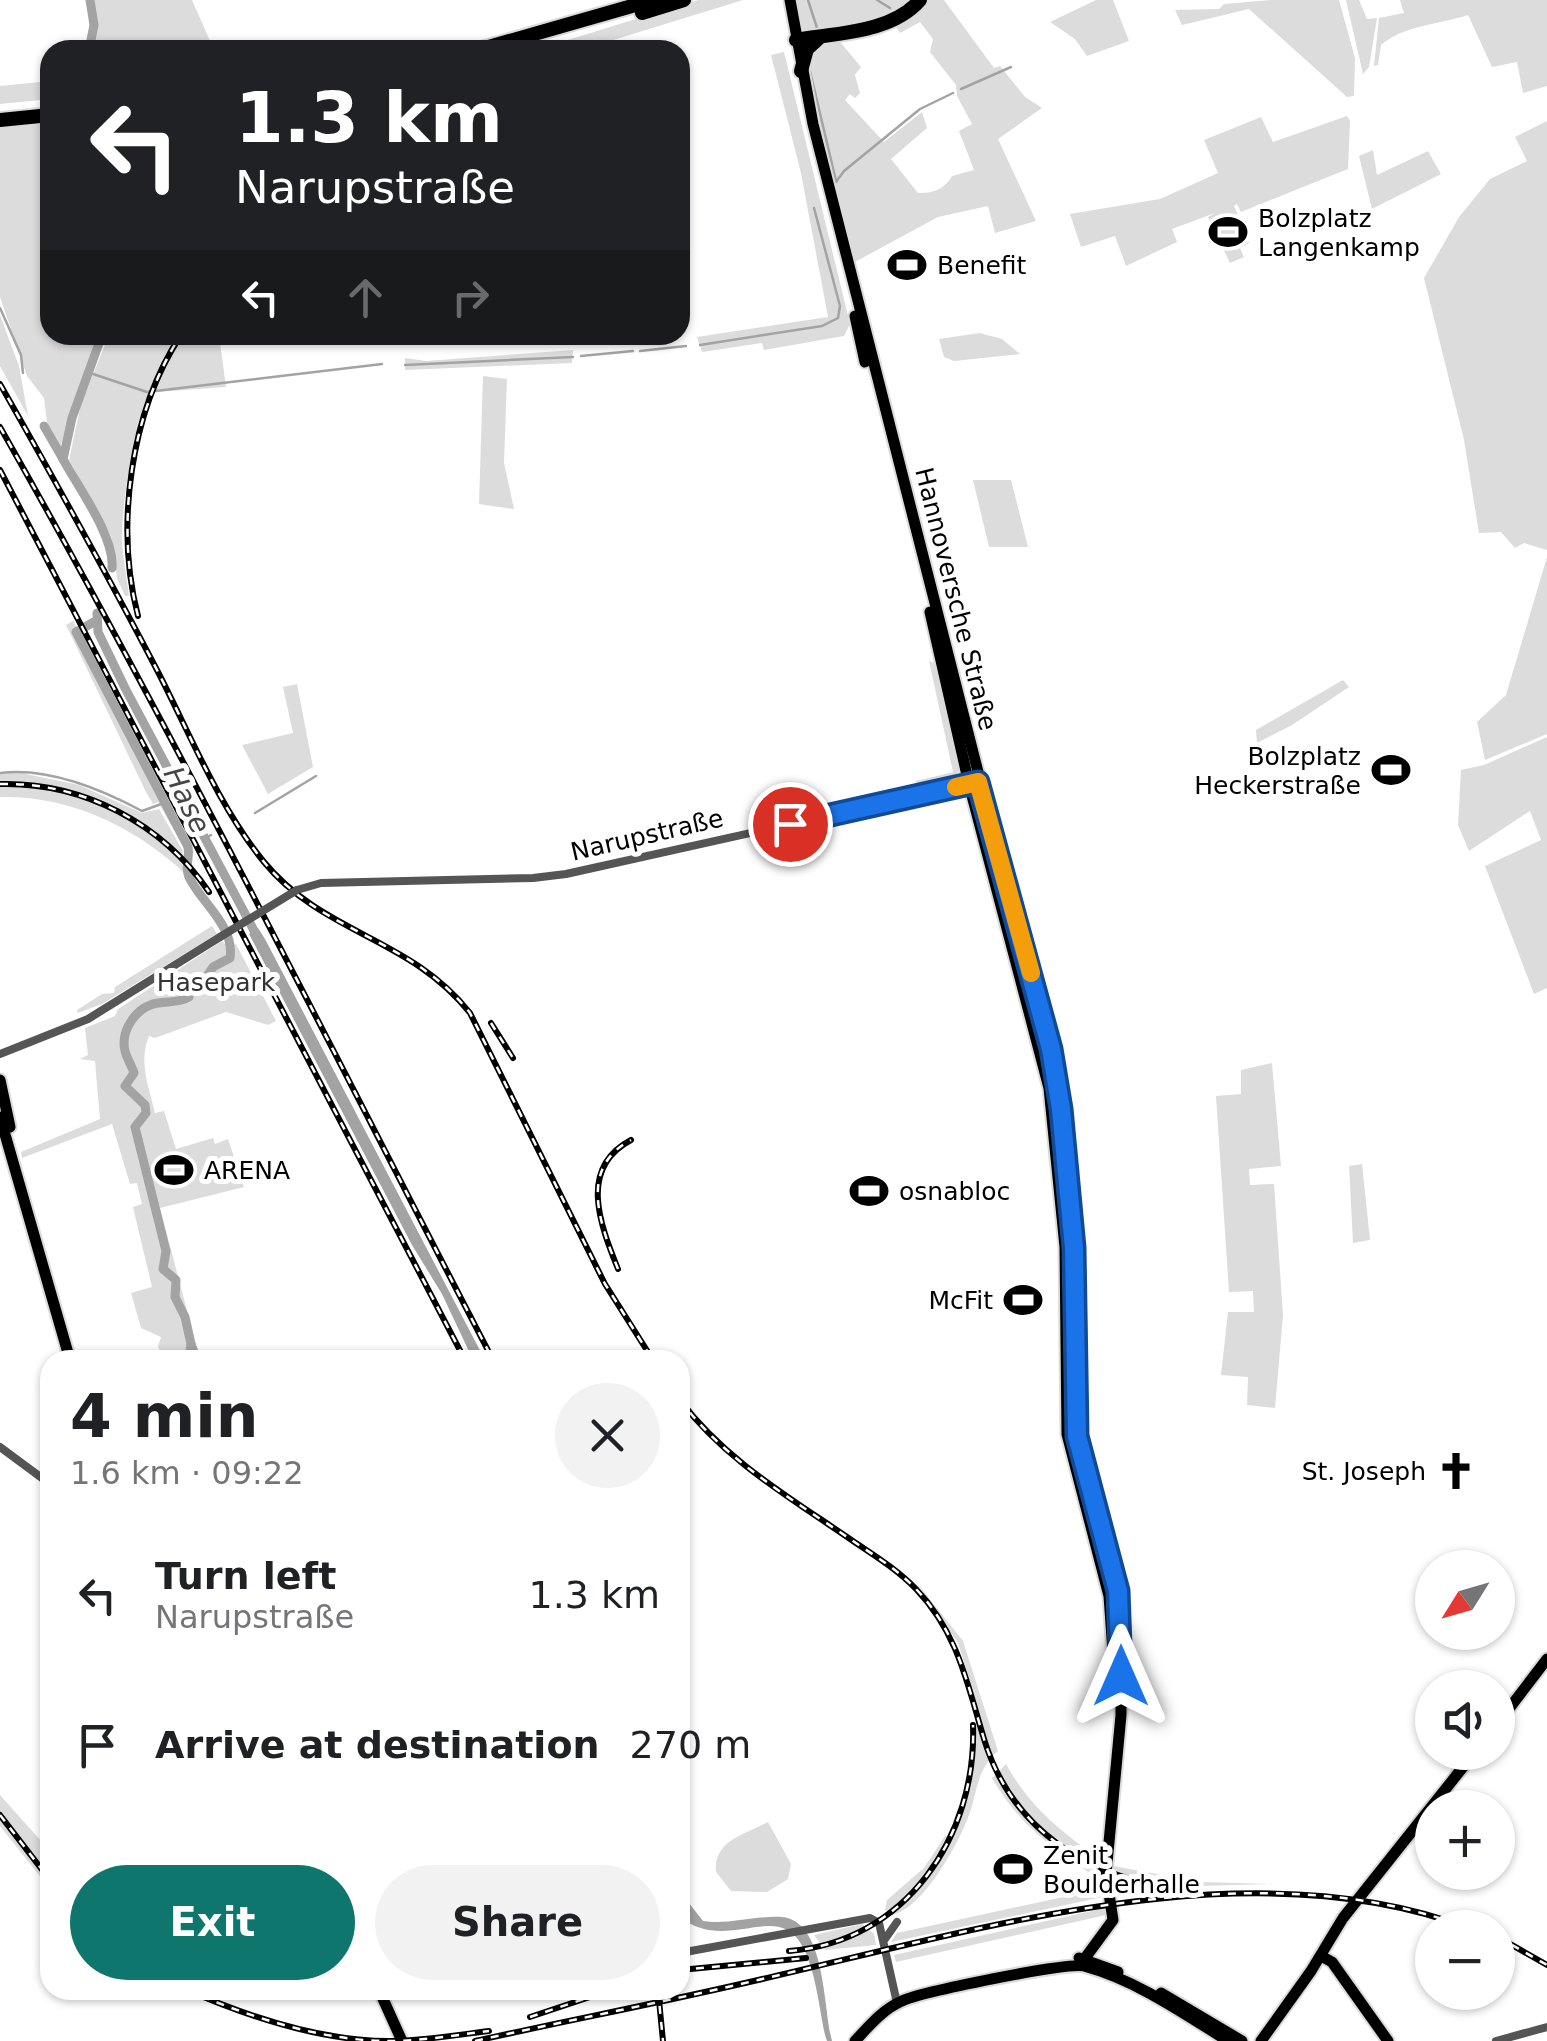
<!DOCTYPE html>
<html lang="en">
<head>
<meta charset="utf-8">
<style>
  :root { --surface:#fff; --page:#f2f2f2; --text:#202124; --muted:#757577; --accent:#0f766e }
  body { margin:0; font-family:"DejaVu Sans",sans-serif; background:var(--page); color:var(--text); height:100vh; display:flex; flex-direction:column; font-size:38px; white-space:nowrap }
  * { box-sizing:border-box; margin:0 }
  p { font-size:32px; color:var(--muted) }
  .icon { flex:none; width:55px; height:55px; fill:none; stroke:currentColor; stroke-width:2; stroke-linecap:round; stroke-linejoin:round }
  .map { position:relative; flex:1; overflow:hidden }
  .panel { position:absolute; left:40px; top:1350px; width:650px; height:650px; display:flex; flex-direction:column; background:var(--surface); border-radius:30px; box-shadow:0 2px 8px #0004 }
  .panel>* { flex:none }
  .top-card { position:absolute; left:40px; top:40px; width:650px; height:305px; border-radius:30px; box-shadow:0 2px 8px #0004; background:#202124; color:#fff; overflow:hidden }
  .needle { width:65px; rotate:233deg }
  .tools { position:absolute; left:1415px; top:1550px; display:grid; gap:20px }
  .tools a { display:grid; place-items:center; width:100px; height:100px; border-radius:50%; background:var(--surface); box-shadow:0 2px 8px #0004; font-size:50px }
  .pin { position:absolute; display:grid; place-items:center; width:85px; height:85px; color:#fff; margin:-42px; border:5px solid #fff; border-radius:50%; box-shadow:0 2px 10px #0007 }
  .me { position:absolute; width:110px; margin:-55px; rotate:0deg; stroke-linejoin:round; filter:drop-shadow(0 0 8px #0008) }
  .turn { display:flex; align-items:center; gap:35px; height:210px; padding:0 30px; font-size:45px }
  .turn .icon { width:130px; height:130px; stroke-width:2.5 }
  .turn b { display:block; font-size:70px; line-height:85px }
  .lanes { display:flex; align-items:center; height:95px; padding:0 30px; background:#0003; justify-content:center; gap:50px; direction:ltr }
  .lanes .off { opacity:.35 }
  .round { display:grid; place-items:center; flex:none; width:105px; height:105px; border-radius:52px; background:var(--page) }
  .summary { display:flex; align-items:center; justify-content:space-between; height:170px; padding:0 30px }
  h1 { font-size:60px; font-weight:800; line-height:75px }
  .button { display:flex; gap:20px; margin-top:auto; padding:20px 30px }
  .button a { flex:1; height:115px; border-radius:60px; background:var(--accent); color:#fff; font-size:40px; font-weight:800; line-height:115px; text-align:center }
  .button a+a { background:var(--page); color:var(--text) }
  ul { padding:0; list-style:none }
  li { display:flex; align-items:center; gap:30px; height:150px; padding:0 30px }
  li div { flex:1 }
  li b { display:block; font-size:38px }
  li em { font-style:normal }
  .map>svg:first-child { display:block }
</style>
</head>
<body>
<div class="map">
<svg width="1547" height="2041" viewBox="0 0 1547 2041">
  <rect width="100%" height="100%" fill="#fff"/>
  <g fill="#dcdcdc">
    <path d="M90,0H192L214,50H89L94,25Z"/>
    <path d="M698,0H743L581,50H535Z"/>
    <path d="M794,0H916C885,26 844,29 805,32L799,28Z"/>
    <path d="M924,0H944L994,68L1000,66L1025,97L1042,108L998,139L1036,221L995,233L988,206L938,217L853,263C838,207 800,102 810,48L836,37L861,67L855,75L860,93L855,98L850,94L845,100L884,142L922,112L927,128L891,159L918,193C932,194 945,189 952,176L974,170L959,131L972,124L957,96L956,85L930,52L933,39L920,22L900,33L894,24Z"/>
    <path d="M1096,0H1113L1129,41L1087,56L1075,39L1050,22Z"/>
    <path d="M1271,0H1339L1355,58L1354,96L1347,97L1249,9L1182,25L1175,10L1219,9L1224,4Z"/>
    <path d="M1346,0H1359L1367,19L1377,18L1369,67L1363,74Z"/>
    <path d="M1400,0H1547V86L1523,93L1517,62L1492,67L1468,15C1438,25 1404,25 1381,45L1378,65L1374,66L1379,18L1404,13Z"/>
    <path d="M784,52L850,324L844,336L764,350L762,343L702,352L697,337L828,317L801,173L771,55Z"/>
    <path d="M50,81V99L0,104V86Z"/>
    <path d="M1347,116L1350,121L1348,169L1241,212L1237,204L1234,206L1249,243L1240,248L1244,257L1230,263L1208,217L1215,213L1172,229L1177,242L1126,266L1115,236L1081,247L1070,214L1160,199L1218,173L1204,140L1261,117L1273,142Z"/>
    <path d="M1547,121V550L1524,543L1515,548L1501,532L1479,533L1464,440L1424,278L1459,217L1490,179L1527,161L1515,137Z"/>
    <path d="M50,123V335H97L59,450L48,430L44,398L27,376L0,297V128Z"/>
    <path d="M1373,150L1377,175L1428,151L1441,174L1372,209L1359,156Z"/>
    <path d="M0,315L19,366L28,416L0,366Z"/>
    <path d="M980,333L1002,339L1020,354L954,361L944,357L939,339Z"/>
    <path d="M109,335H219L226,387L157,392L152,387C135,414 121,508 122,541C123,560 127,578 129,596H125L117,578L111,536L69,460L81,404Z"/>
    <path d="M573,350L572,363L405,370V358L426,361Z"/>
    <path d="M483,376L507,379L504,463L514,509L479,504Z"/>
    <path d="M1011,480L1028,547H989L973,480Z"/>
    <path d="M1547,557V734L1485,760L1477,722L1506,695Z"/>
    <path d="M73,621L194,852L190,858L158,802L153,804L146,792L66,625Z"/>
    <path d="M929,661L935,663L959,771L954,779L918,787L916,781L953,772Z"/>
    <path d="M1343,680L1349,687L1292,725L1257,743L1256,730Z"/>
    <path d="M297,684L313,767L268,794L242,745L293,733L283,687Z"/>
    <path d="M1547,737V988L1534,994L1485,866L1541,840L1530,811L1469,851L1458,825L1461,770L1484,765Z"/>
    <path d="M16,772L79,785L142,813L159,809L183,851L181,863L225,929L221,932C212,917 188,875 178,867C129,824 66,795 0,797V774Z"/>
    <path d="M212,926L217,934L102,1004L78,1013L77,1010L102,994L114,993L115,987Z"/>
    <path d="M222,941L228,947L236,944L276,1021L268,1025L226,1012L155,1038L149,1036C138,1062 149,1087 155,1113L164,1111L176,1149L213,1138L215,1144L228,1139L244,1187L160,1208L200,1360H163L158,1346L161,1337L141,1328L131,1293L152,1287L133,1207L142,1204L137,1183L130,1184L112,1124L22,1158L21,1152L100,1119L95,1061L80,1059L88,1055L85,1028L115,1016L118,1009Z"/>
    <path d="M1272,1063L1281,1166L1249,1169L1250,1185L1274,1184L1283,1315L1275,1408L1247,1405L1248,1377L1221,1375L1228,1312H1254L1253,1291L1229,1292L1216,1096L1241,1094V1070Z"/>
    <path d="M1362,1164L1370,1240L1353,1243L1349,1166Z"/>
    <path d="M913,1578L963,1641L998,1751C975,1770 978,1795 967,1820C956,1848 922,1909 892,1915L885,1910L887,1900L924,1868L945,1836L952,1839C970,1799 977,1762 976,1719L981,1717L958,1643Z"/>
    <path d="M1006,1764C1029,1806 1061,1832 1100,1859L1096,1877C1053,1849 1018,1824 992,1778Z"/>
    <path d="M0,1795L50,1851V1889L0,1826Z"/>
    <path d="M768,1822L791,1864L788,1879L767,1892L731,1891L716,1872C713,1841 744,1835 768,1822Z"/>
    <path d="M1113,1866L1201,1882L1275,1884L1196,1886L1152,1881L1150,1890L1115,1895Z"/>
    <path d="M1096,1890L1103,1897L891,1942L897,1933Z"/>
    <path d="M1105,1908L1106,1915L896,1962L894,1955Z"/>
    <path d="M862,1924L874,1934L876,1945L825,1950L814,1935Z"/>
  </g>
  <g fill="#a3a3a3">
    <path d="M258,928L265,939L485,1360H473L442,1294L412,1245L249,934Z"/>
    <path d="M680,1882L685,1898L703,1921C729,1925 756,1915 782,1917C826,1921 823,2008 832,2041H827L825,2035C819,2008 816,1969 801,1944C776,1901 726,1954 680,1917Z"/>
  </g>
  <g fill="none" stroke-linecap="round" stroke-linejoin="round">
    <g stroke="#a3a3a3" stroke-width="2.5">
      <path d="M808,0L817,28"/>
      <path d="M877,0L890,8"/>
      <path d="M809,67L836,181"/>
      <path d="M961,89L1011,67"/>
      <path d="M836,182L844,171L920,109L953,93"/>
      <path d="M0,308L21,355L23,373"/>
      <path d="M700,345L822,326L838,318L840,306L814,208"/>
      <path d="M640,351L686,346"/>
      <path d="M581,356L633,351"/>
      <path d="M405,365L573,357"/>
      <path d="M87,372L147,392L382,364"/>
      <path d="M0,773C47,767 101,789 142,811L164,803"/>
      <path d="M255,813L316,776"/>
      <path d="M206,838L211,835"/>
    </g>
    <g stroke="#a3a3a3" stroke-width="9">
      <path d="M89,50L94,25L90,0"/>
      <path d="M102,335L72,418L63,459C78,487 115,537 112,568"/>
      <path d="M44,426L63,459"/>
      <path d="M97,613L98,632L125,688L259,940"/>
      <path d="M94,622L76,632L188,847C190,858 184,868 190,879C203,904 235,927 230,958L213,967L204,981L192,983L189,997C179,1003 169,1001 158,1003C137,1006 120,1030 125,1051C127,1059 132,1066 134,1073L125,1086L145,1105L146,1113L135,1127L166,1251L163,1269L176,1280L175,1297L185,1317L191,1344L189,1360"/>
      <path d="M191,1344L197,1360"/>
    </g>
    <g stroke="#dbdbdb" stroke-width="15">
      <g id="major">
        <path d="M790,0L813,124L1058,1086L1074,1247L1077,1436L1121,1612V1715L1106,1874L1113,1920L1080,1965"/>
        <path d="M855,316L865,362"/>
        <path d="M930,612L969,784L1049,1088L1065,1247L1067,1434L1109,1596L1113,1652"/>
        <path d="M0,1080L10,1127"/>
        <path d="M0,1117L70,1360"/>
        <path d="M1498,1723L1547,1659"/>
        <path d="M1321,1956L1332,1962L1388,2041"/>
        <path d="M1079,1958L1118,1972"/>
        <path d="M379,1990L402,2041"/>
        <path d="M1161,1993L1242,2041"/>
        <path d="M855,2041C869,2026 883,2009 902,2001C921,1992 1067,1962 1084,1966C1136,1980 1183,2013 1228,2041"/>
        <path d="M1261,2041L1311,1971L1343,1918L1475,1752"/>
      </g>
    </g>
    <g stroke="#dbdbdb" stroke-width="18">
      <g id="highway">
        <path d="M642,13L684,0"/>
        <path d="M796,40C835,33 892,33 920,0"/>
        <path d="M478,50L653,0"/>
        <path d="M801,71L807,49L819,38"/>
        <path d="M0,120L50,115"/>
      </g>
    </g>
    <g stroke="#555" stroke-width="8">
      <path d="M297,890L321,883L533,878L566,874L971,784"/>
      <path d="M0,1054L88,1019L220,937"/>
      <path d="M0,1447L50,1484"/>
      <path d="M885,1939L897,1922"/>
      <path d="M680,1953L870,1918L879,1923L897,2003"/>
      <path d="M1496,2041L1547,2027"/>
    </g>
    <use href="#major" stroke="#000" stroke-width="11"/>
    <use href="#highway" stroke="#000" stroke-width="14"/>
    <g stroke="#000" stroke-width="6">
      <g id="rail">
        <path d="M0,384C54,479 107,574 157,670C190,734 219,807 264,862C324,935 410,937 470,1013L605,1284L653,1360"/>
        <path d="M0,427C174,733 331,1048 493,1360"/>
        <path d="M0,470L465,1360"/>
        <path d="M138,616C115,527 130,412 181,335"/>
        <path d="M0,784C83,782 162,823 209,892"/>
        <path d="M491,1023L513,1058"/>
        <path d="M618,1269C600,1224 578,1168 631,1140"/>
        <path d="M680,1400C725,1460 789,1497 850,1539C872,1554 897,1569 916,1589C958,1633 967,1683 984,1739C1011,1828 1087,1878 1176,1888"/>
        <path d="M0,1815L50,1880"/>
        <path d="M1498,1937L1547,1965"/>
        <path d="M789,1951C906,1942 977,1836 973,1725"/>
        <path d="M680,1970L806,1958"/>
        <path d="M187,1990C249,2017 322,2041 389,2041C422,2041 456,2035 489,2031"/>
        <path d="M658,1990L663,2041"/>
        <path d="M530,2017L611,1990"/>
        <path d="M475,2041C570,2020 664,2002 758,1980C976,1930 1251,1845 1468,1928"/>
      </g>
    </g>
    <use href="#rail" stroke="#fff" stroke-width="2.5" stroke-dasharray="8" stroke-linecap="butt"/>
    <path stroke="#555" stroke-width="8" d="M220,937L297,890"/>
  </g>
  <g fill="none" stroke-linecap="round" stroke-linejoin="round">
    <g stroke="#114b97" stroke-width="25">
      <path id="route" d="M790,824L978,782L1051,1049L1061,1109L1074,1248L1077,1436L1118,1591L1121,1676"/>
    </g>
    <use href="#route" stroke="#1a73e8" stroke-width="18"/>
    <path stroke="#f59e0b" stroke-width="18" d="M956,787L978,782L1031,973"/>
  </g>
  <defs>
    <g id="stadium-bare" transform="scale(3)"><path d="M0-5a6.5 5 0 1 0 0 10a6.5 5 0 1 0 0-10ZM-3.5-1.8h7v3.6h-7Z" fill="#000" stroke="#fff" stroke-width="2.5" paint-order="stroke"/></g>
    <g id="church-bare" transform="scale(3)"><path d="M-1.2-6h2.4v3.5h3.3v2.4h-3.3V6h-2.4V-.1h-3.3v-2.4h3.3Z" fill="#000" stroke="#fff" stroke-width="2.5" paint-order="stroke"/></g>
  </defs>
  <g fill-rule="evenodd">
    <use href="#stadium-bare" x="1228" y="232"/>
    <use href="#stadium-bare" x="907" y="265"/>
    <use href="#stadium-bare" x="1391" y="770"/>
    <use href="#stadium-bare" x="174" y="1170"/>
    <use href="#stadium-bare" x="869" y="1191"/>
    <use href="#stadium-bare" x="1023" y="1300"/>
    <use href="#church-bare" x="1456" y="1471"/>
    <use href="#stadium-bare" x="1013" y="1869"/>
  </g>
  <g text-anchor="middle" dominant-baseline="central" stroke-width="10" stroke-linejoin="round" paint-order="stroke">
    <g font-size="25" fill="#000" stroke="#fff" text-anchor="start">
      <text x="1258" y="218">Bolzplatz<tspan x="1258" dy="29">Langenkamp</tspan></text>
      <text x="937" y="265">Benefit</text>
      <text x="1361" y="756" text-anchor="end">Bolzplatz<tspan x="1361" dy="29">Heckerstraße</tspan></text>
      <text x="204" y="1170">ARENA</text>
      <text x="899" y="1191">osnabloc</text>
      <text x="993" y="1300" text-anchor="end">McFit</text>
      <text x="1426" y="1471" text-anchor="end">St. Joseph</text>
      <text x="1043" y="1855">Zenit<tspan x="1043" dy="29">Boulderhalle</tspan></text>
    </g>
    <g font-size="25" fill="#000" stroke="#fff">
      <text transform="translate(956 599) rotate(76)">Hannoversche Straße</text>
      <text transform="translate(647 835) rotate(-13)">Narupstraße</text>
    </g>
    <g font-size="25" fill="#333" stroke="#fff">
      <text x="216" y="982">Hasepark</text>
    </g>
    <g font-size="28" font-style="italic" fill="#444" stroke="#fff">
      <text transform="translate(187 800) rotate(64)">Hase</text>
    </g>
  </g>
</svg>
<div class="tools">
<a><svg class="needle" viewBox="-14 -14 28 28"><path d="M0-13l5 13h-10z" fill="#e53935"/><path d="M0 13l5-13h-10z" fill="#757577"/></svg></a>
<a><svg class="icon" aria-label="sound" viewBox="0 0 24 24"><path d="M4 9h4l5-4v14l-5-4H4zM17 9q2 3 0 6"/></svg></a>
<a>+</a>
<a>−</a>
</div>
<div class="pin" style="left:790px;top:824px;background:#d93025"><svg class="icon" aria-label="arrive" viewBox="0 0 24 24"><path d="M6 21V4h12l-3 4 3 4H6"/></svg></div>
<svg class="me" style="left:1121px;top:1676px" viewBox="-20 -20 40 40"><path d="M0-17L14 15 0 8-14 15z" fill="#1a73e8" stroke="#fff" stroke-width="4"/></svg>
<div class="top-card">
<div class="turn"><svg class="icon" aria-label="left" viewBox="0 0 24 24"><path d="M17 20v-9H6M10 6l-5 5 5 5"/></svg><div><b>1.3 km</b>Narupstraße</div></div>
<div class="lanes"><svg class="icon" aria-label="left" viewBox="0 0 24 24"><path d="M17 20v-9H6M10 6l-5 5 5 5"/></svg><svg class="icon off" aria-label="ahead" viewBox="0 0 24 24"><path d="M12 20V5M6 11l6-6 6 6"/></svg><svg class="icon off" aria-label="right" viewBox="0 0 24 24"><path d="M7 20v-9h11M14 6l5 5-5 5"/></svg></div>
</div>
<section class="panel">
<div class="summary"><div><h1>4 min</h1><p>1.6 km · 09:22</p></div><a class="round"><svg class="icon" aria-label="close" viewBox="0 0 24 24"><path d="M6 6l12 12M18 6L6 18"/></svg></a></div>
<ul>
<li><svg class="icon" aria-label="left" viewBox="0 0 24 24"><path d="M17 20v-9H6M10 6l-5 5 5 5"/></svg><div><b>Turn left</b><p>Narupstraße</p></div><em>1.3 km</em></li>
<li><svg class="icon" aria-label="arrive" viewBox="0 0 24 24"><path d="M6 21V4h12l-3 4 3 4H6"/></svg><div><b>Arrive at destination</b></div><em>270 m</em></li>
</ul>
<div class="button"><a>Exit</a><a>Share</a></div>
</section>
</div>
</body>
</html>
